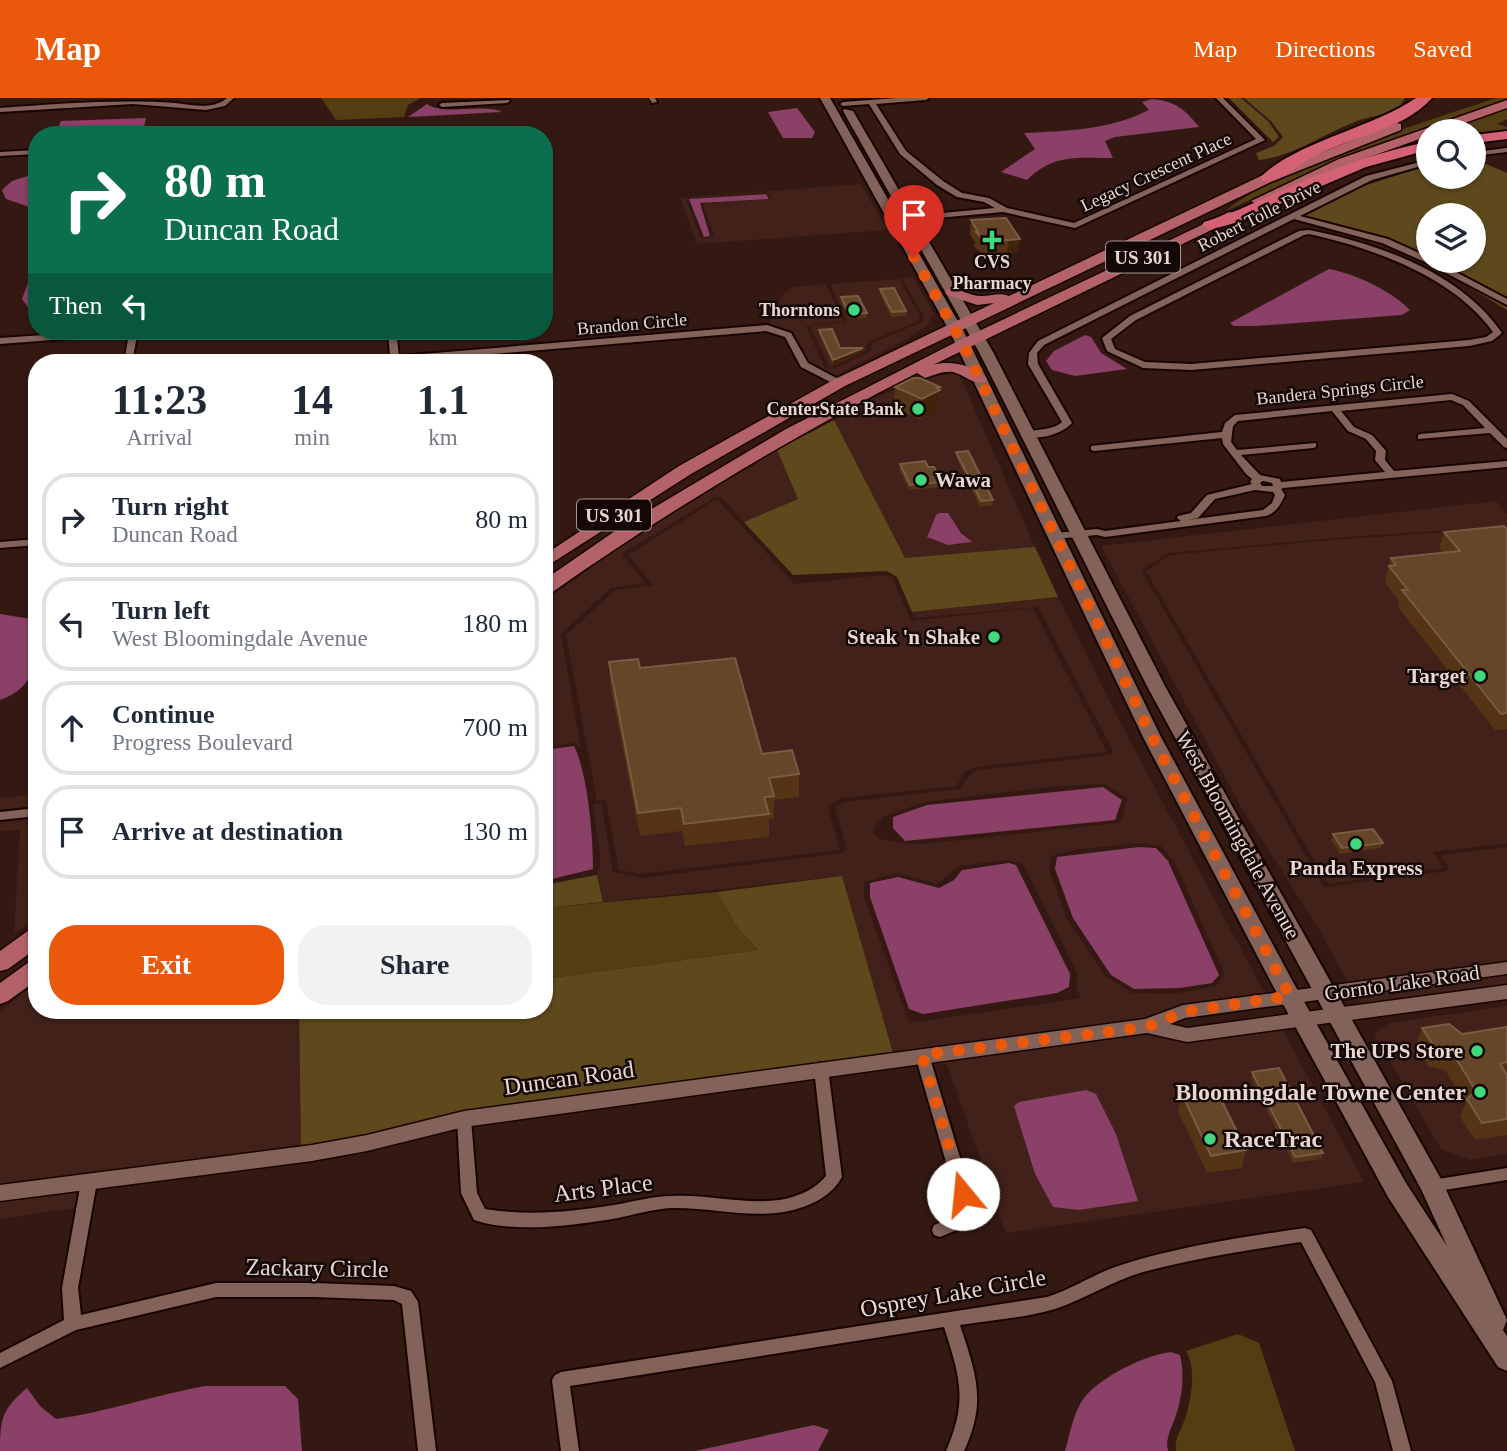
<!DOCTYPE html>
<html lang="en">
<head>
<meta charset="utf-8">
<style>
  :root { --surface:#fff; --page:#f2f2f3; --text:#1f2937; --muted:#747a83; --line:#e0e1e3; --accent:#ea580c }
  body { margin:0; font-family:Georgia,serif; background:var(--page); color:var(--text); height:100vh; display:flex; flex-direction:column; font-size:26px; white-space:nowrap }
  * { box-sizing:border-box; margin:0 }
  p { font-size:23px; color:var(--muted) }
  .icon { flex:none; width:38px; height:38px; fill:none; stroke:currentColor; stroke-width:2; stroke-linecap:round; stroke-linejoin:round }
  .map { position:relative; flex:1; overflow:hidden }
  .drawer { position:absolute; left:28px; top:256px; width:525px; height:665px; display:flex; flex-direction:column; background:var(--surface); border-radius:28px; box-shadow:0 2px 5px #0004 }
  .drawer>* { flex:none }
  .hud { position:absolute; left:28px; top:28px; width:525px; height:214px; border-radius:28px; box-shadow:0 2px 5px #0004; background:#0b6e4f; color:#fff; overflow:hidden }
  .buttons { position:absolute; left:1416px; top:21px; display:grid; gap:14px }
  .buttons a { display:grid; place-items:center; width:70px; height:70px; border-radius:50%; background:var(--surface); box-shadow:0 2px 5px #0004; font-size:35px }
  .pin { position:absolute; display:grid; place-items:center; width:60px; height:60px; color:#fff; margin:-72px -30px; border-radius:50% 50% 50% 0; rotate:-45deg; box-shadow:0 0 7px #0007 }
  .pin .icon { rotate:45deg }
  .me { position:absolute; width:77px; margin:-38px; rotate:343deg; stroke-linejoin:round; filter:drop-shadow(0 0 5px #0008) }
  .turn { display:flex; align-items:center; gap:24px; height:147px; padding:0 21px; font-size:32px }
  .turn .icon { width:91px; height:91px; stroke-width:2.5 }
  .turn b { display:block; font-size:49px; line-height:60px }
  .then { display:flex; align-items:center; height:66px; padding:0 21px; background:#0003; gap:14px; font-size:26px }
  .eta { display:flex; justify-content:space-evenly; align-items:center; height:119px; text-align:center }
  .eta b { font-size:42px; font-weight:800; line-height:49px }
  .primary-button { display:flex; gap:14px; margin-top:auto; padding:14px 21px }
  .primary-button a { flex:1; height:80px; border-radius:28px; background:var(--accent); color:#fff; font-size:28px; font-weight:800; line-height:80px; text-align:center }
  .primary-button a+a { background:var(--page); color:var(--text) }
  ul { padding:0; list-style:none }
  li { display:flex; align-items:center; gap:21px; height:94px; margin:0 14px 10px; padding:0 7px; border:4px solid var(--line); border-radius:28px }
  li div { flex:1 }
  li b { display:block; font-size:26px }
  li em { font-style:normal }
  header { display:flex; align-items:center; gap:42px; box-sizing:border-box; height:98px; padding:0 35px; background:var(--accent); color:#fff }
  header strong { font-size:33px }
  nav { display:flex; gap:38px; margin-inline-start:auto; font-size:24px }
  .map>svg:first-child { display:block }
</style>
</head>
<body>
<header>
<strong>Map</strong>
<nav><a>Map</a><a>Directions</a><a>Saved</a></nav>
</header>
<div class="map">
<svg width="1507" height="1353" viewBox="0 0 1507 1353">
  <rect width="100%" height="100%" fill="#341912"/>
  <g fill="#412119" fill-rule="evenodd">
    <path d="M861,86L887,132L697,146L680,100ZM766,94L772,101L703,106L714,138L705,141L700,139L686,101Z"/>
    <path d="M913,179L934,216L926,229L902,244L832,279L806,264L792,236L781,230L768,228L783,196L793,189L826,186L843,223L806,228L825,270L833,271L871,253L870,249L875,244L922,224L924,218L901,180Z"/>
    <path d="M899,181L920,219L917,224L871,243L865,249L868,252L830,270L810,228L847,224L830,186Z"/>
    <path d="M944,271L959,276L1035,449L905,461L873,401L834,322L875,300ZM939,415H948L961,434L971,444L957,447L927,439L935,419Z"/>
    <path d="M777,352L798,401L744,424L722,400L716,399L623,455V458L646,485L611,490L561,536L581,651L575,645L544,648V504L647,428L721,381Z"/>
    <path d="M717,401L795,486L883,477L892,479L911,523L1033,510L1107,654L976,669L964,674L957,688L841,700L828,709L840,752L640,776L619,772L606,702L597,703L566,537L615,492L653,487L628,457Z"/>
    <path d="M1496,403L1507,416V428L1331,440L1169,455L1141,472L1324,789L1447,773L1449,770L1441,757L1507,749V864L1348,885L1320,833L1240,707L1101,448Z"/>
    <path d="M1507,430V745L1433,754L1443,770L1328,786L1146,473L1170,457L1332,442Z"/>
    <path d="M1058,499L1121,626L1265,896L1145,923L893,955L842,778L603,804L597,774L600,771V757L593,706H601L613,774L641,780L843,755L847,751L835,710L844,704L960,691L970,677L978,672L1110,657L1113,653L1038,509L915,520L912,514ZM1104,686L1127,700L1122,722L1118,725L923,746H906L880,741L873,735L875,728L884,718L925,704L1058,688ZM1140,745L1161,748L1174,763L1225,876L1216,888L1173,896L1132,895L1105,878L1067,821L1049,771L1051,758L1074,752ZM1007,762L1023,766L1077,875L1076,890L1081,900L909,925L864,799V784L897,775L937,786L959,768Z"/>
    <path d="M37,696V710L0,714V700Z"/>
    <path d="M37,718L31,772L37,777V819L14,836L20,732L0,733V722Z"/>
    <path d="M1507,875V888L1361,908L1354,895Z"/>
    <path d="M37,885V912H299L301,1050L0,1089V913Z"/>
    <path d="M1507,908V1056L1470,1062L1441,1051L1374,936L1390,925Z"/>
    <path d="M1282,930L1364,1084L1006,1135L947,966L933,967L931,962L1143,935ZM1105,1018L1116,1036L1126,1065L1054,1109L1035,1076Z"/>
    <path d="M78,1092L75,1110L0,1121V1101Z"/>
  </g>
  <g fill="#533e13">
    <path d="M321,0H421L408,7L404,19L336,22Z"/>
    <path d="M1496,0H1507V3L1358,54L1225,113C1255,90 1289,76 1324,61C1381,38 1438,19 1496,0Z"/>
    <path d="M1507,11V21L1497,26L1507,29V36L1474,40V33H1441Z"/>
    <path d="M717,794L737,829L758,852L544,881V810Z"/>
    <path d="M1238,1236L1259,1245L1295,1353H1176C1174,1341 1181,1332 1185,1321C1191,1302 1197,1271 1186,1253Z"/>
  </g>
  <g fill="#5e491d" fill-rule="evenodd">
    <path d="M1229,0H1241L1268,23L1279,39L1273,44Z"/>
    <path d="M1244,0H1405L1396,14C1380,17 1366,19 1352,25C1320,38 1293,58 1259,62L1256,55L1274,48L1283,39L1271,23Z"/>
    <path d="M1474,61L1507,75V212L1426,163L1404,154L1298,122L1352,92L1428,67V79H1474ZM1428,117H1474V163H1428Z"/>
    <path d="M834,322L905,460L1035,449L1058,499L912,514L897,479L887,473L793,477L744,424L798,401L777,352Z"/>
    <path d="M597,777L603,804L544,810V787Z"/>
    <path d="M842,778L893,955L463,1015L365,1040L301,1050L299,912H544V881L758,852L737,829L717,794Z"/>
  </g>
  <g fill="#8a4067">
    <path d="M1152,1C1175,3 1185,11 1199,29L1115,39L1105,43L1113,60C1078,60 1054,55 1027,82L1001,74L1035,51L1024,35C1068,33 1109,32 1149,12L1142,4Z"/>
    <path d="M427,6C443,18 483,5 502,14L408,19Z"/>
    <path d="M797,10L815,34L812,40H783L768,14Z"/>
    <path d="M146,20L143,33L67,37L59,27L61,23Z"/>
    <path d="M37,75V121L27,108L6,101L2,92L12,83Z"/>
    <path d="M766,96L769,101L700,105L710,138L704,139L689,101Z"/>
    <path d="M37,132V216H33L22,201L31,177Z"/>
    <path d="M1329,171C1356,176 1391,193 1410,212L1402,217L1255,228H1234L1230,225Z"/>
    <path d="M1085,237L1091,239L1101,255L1127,271L1075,278L1052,272L1046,263L1054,253Z"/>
    <path d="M939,415H948L961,435L972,444L948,447L927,439L936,417Z"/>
    <path d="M0,516L37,522C37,557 40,588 0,602Z"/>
    <path d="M574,648C588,676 593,740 593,771L544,783V652Z"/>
    <path d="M1103,689L1122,702L1115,722L905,743L893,730V719L927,707Z"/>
    <path d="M1139,749L1156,750L1168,763L1219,877L1212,885L1180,890L1134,891L1111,877L1073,820L1055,771L1057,759Z"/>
    <path d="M1009,765L1016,767L1070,876L1069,889L1057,895L923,916L909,911L870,799V785L898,779L939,790L954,782L962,772Z"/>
    <path d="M1086,992L1096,996L1116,1036L1138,1103L1079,1112L1053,1109L1035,1076L1014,1008L1019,1004Z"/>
    <path d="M1171,1254L1180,1257C1185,1277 1182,1301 1175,1320C1171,1331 1165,1341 1168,1353H1065C1070,1336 1073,1315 1084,1300C1100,1279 1145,1257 1171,1254Z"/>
    <path d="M205,1288H285L298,1301L302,1353H0C0,1321 2,1311 27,1290L40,1308L56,1321C107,1314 155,1297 205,1288Z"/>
    <path d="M814,1327L829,1332L818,1353H695Z"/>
  </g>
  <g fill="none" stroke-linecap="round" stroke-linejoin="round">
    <g stroke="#1a0401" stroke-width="4">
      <g id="minor">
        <path d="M227,0H234L225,8L206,12L133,6L0,14V10C58,6 116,1 175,5C192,7 213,12 227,0Z"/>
        <path d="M649,0H655L657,4L652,5Z"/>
        <path d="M897,0H929L926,2L876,6L906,53L943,83L962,95L989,100L1007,110L1074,125L1256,41L1216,0H1223L1265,42L1075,130L1003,114L893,124H890V120L995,110L984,104L957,99L937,87L900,56L869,6L843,8L840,6L843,4Z"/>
        <path d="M509,2L510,3L507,5L442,9L439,7L442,5Z"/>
        <path d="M287,34H293L294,37H286Z"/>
        <path d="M1507,50V54L1474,58V54Z"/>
        <path d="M37,52V56L0,58V54Z"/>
        <path d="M1428,62V66L1372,82L1300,118L1388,141L1428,159V163H1435L1507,201V207L1425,164L1382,145L1294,121L1044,247L1037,255L1038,266L1072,325C1062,336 1037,344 1024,336C1036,329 1051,334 1062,324L1028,266L1029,255L1038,243L1366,78Z"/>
        <path d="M1309,132C1379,146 1460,174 1502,235L1492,243L1469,248L1191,272L1143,270L1107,253L1102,240L1130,218L1299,133ZM1309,136C1373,150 1454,179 1493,234L1486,239L1469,242L1191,266L1145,264L1115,251L1111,241L1136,222L1304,137Z"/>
        <path d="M767,227L791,235L808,265L842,283V287H836L801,269L785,239L766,233L397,264H357L361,261L390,259L388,233H396L399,258Z"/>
        <path d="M101,233H138L132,264H124L129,236L0,246V240Z"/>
        <path d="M1452,296L1469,303L1507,341V350L1504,349L1490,335L1418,341V337L1421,336L1485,330L1463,307L1451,302L1341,313L1354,329L1372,337L1386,353L1385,362L1394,373L1507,363V369L1283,390L1281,391L1285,397C1281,406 1276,415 1266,418L1105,439L1097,437L1055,441L1050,438L1055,435L1097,431L1105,433L1181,423L1177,420L1178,418L1191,415L1207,397L1252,386L1250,384L1252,381L1246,376L1223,346L1222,340L1094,353L1091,352V348L1222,334L1225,325L1235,317ZM1332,313L1348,333L1366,341L1376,353L1375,362L1385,374L1281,384L1280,381L1260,377L1241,357L1313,350L1316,349V345L1237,352L1231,344L1233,328L1238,323ZM1263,383L1272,385L1273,388H1262L1260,385ZM1255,392L1273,394L1275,397L1272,405L1263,412L1187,422L1198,420L1215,401Z"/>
        <path d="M37,441V447L0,450V444Z"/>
        <path d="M37,710V718L0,722V714Z"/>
        <path d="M922,952L927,953L929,957L978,1119L976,1124L940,1139L934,1137L932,1132L934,1127L961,1116L915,957L917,953Z"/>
        <path d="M821,965L826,967L828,971L842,1079C831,1099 810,1108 789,1113C750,1121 711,1109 671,1110C654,1111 636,1116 618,1120C577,1127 515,1136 474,1122L461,1095L457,1021L459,1017L464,1015L469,1017L471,1021L477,1095L485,1111C528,1118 571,1114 614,1107C633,1104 652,1098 672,1098C710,1096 747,1108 785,1101C801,1097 815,1091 826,1078L814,971L816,967Z"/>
        <path d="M1507,1070V1082L1432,1094L1427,1092L1424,1088L1427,1084L1432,1082Z"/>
        <path d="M89,1078L94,1080L97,1084L78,1190L81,1217L216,1185H314L394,1188L411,1193L418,1204L436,1353H418L402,1206L394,1202L314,1199H216L76,1232L0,1270V1255L64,1222L62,1190L81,1084L84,1080Z"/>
        <path d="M1305,1130L1311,1132L1392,1283L1411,1353H1393L1375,1284L1301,1144C1248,1152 1195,1160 1143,1174C1112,1183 1085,1201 1055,1211C1025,1220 991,1222 960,1227C976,1276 987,1304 964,1353H946C968,1303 960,1279 944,1229L570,1288L579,1353H561L552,1282L555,1277L561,1274L1047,1199C1073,1191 1095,1175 1121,1167C1181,1148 1243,1139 1305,1130Z"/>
      </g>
    </g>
    <g stroke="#1a0401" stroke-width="3">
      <path id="tertiary" d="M1507,864V876L1185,920L1170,926L1187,930L1507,887V901L1187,944L1147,935L464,1029L367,1053L312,1063L0,1103V1087L312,1047L367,1037L464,1013L1145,921L1183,907Z"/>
    </g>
    <g stroke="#1a0401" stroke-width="4">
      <path id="secondary" d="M820,0H830L964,234L1161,639L1293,884L1406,1085L1447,1148L1421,1091L1148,590L979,254L843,13L844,11L853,13L993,254L1166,590L1441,1081L1507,1222L1503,1232L1507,1238V1273L1498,1269L1388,1099L1271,884L1143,639L950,234Z"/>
    </g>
    <g stroke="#1a0401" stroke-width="3">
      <g id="primary">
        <path d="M1507,2V10L1442,33H1428V38L1347,67L1263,106L1258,107L1251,103L1339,61Z"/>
        <path d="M1397,25L1401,26V32L1273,83L845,288L691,376L544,470V457L679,368L833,282L994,205L977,207L947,197L945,194L947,191C959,189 969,198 981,198C991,198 1000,194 1009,198L1263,77Z"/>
        <path d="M1229,114L1234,115V121L933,267C951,262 974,267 987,281L985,284C972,287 965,277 953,274C943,273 935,277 925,280L917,275C789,340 668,413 551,495L544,496V482L618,431L786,331L960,242Z"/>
        <path d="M37,830V850L8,871L0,873V853L29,832Z"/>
        <path d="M37,862V882L8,903L0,906V885L29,864Z"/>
      </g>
    </g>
    <g stroke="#1a0401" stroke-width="4">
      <g id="motorway">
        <path d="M1416,0H1432C1401,35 1344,39 1306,63C1294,70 1277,87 1263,83L1260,80C1291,46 1374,29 1416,0Z"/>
        <path d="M1507,33V41L1474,45V37Z"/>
        <path d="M1428,44V52L1366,69L1238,124L1210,132L1202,127L1204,124C1234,116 1261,101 1289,89C1334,70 1380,53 1428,44Z"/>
      </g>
    </g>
    <use href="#minor" fill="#826259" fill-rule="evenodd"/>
    <use href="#tertiary" fill="#826259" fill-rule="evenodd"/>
    <use href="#secondary" fill="#826259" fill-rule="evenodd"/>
    <use href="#primary" fill="#b36269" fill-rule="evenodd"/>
    <use href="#motorway" fill="#d36274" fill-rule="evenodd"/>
  </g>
  <g fill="#553415">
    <path d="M1006,120L1018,154L984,158L974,148L975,144L970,136L971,122Z"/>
    <path d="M880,191L906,213V218L891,219L880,196Z"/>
    <path d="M841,199L867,215L866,220L849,221L841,204Z"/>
    <path d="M819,232L840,250L862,255L833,267L819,237Z"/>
    <path d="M895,289H940L939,312L921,322L894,309Z"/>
    <path d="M956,354L993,402V407L980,409L956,359Z"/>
    <path d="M900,366L928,369L942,384V389L909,392L899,371Z"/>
    <path d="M1507,431V631L1495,632L1398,509L1399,503L1385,484L1391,460L1443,455L1439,450L1444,434Z"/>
    <path d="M609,564L762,656L799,676V699L774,702V721H769V739L685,748L682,733L640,738L610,586Z"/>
    <path d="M1333,736L1383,745L1381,750L1340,756L1331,742Z"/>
    <path d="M1507,929V1037L1475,1042L1460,1019L1466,1005L1445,972L1429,969L1416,947L1422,930L1462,936Z"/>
    <path d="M1252,974L1323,1055L1321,1061L1293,1065L1251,980Z"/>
    <path d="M1182,996L1246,1052L1242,1070L1207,1075L1178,1013Z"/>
  </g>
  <g fill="#41220b">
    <path d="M1020,141L1018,154L1007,156L1009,142Z"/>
    <path d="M863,250L862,255L833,267V262Z"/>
    <path d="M940,289L939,292H940L939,312L921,322L922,301Z"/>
  </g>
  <g fill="#654629" stroke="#795c43" stroke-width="2">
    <path d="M1006,120L1020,141L985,144L976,134H978L971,122Z"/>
    <path d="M894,190L906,213L892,214L880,191Z"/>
    <path d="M858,198L867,215L849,216L841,199Z"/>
    <path d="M832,231L840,250H863L833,262L819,232Z"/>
    <path d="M913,280H920L940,289L937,290L940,292L922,301L895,289Z"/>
    <path d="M968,353L993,402L981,403L956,354Z"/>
    <path d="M925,363L928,369H934L942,384L910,387L900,366Z"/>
    <path d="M1504,428L1507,431V615L1501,616L1402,492H1408L1389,468L1396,467L1391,460L1460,453L1444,434Z"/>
    <path d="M735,560L762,656L792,652L799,676L769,680L774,698L764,699L769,716L684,726L681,710L638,715L609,564L638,561L640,570Z"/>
    <path d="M1373,731L1383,745L1342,750L1333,736Z"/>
    <path d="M1449,926L1462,936L1507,929V964L1500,966L1507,977V1021L1482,1025L1467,1001L1476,993L1452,954L1436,951L1422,930Z"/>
    <path d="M1279,970L1323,1055L1295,1059L1252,974Z"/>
    <path d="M1216,991L1246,1052L1211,1058L1182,996Z"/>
  </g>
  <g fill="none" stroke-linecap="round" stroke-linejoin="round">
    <path stroke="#ea580c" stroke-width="12" stroke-dasharray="0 21.6" d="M914,159L963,246L1152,639L1290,898L1183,914L1147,929L922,957L963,1096"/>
  </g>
  <g fill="#41d77c" stroke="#130805" stroke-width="2.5">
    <path d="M988.5 131.5h7v7h7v7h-7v7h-7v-7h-7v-7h7z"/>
    <circle cx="854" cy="212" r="7"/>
    <circle cx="918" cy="311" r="7"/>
    <circle cx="921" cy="382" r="7"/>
    <circle cx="994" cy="539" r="7"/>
    <circle cx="1480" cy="578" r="7"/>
    <circle cx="1356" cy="746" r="7"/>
    <circle cx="1477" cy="953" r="7"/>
    <circle cx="1480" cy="994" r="7"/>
    <circle cx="1210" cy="1041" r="7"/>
  </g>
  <g text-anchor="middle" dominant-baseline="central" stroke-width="5" stroke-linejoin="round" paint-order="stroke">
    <g font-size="18" fill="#e8d6d0" stroke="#130805">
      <text transform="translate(1156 74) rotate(-25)">Legacy Crescent Place</text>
      <text transform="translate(1259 118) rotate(-27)">Robert Tolle Drive</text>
      <text transform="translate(632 226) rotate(-5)">Brandon Circle</text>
      <text transform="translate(1340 292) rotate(-6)">Bandera Springs Circle</text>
    </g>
    <g font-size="18" font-weight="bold" fill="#e8d6d0" stroke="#130805" text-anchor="end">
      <text x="992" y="164" text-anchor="middle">CVS<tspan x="992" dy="21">Pharmacy</tspan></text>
      <text x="840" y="212">Thorntons</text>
      <text x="904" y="311">CenterState Bank</text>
    </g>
    <g fill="#130805" stroke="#a89893" stroke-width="2">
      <rect x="1106" y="143.5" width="74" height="31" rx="5"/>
      <rect x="577" y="401.5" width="74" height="31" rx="5"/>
    </g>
    <g font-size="19" font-weight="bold" fill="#e8d6d0">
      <text x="1143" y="159">US 301</text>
      <text x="614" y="417">US 301</text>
    </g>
    <g font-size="21" font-weight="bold" fill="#e8d6d0" stroke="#130805" text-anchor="end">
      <text x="935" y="382" text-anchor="start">Wawa</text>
      <text x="980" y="539">Steak 'n Shake</text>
      <text x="1466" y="578">Target</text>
      <text x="1356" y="770" text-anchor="middle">Panda Express</text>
      <text x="1463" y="953">The UPS Store</text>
    </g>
    <g font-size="21" fill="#e8d6d0" stroke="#130805">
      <text transform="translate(1238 737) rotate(61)">West Bloomingdale Avenue</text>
      <text transform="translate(1402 885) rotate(-8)">Gornto Lake Road</text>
    </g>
    <g font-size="24" fill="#e8d6d0" stroke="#130805">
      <text transform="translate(569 980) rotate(-8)">Duncan Road</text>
      <text transform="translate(603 1090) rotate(-7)">Arts Place</text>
      <text transform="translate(317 1170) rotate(1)">Zackary Circle</text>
      <text transform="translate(953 1195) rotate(-10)">Osprey Lake Circle</text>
    </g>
    <g font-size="24" font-weight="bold" fill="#e8d6d0" stroke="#130805" text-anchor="end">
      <text x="1466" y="994">Bloomingdale Towne Center</text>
      <text x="1224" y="1041" text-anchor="start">RaceTrac</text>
    </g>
  </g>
</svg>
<div class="buttons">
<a><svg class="icon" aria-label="search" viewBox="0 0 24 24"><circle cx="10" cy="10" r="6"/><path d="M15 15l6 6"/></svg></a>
<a><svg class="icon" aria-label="layers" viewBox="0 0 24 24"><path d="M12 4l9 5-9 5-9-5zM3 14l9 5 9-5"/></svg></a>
</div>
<div class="pin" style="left:914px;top:159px;background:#d93025"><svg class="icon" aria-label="arrive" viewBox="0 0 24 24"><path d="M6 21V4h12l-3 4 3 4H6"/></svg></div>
<svg class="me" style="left:963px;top:1096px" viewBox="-20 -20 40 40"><circle r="19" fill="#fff"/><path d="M0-13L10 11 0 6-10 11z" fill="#ea580c"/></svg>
<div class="hud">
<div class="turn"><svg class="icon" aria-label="right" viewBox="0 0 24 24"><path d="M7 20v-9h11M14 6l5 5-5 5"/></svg><div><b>80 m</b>Duncan Road</div></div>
<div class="then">Then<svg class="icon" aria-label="left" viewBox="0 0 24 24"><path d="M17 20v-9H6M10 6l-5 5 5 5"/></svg></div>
</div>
<section class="drawer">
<div class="eta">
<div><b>11:23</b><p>Arrival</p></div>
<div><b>14</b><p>min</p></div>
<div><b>1.1</b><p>km</p></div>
</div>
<ul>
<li><svg class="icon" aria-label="right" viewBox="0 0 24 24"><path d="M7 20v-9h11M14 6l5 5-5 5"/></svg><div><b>Turn right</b><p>Duncan Road</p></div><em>80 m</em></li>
<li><svg class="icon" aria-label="left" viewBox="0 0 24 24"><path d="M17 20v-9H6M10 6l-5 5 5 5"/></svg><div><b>Turn left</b><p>West Bloomingdale Avenue</p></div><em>180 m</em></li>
<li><svg class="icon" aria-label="ahead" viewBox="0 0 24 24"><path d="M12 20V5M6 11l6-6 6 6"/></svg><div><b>Continue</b><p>Progress Boulevard</p></div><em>700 m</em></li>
<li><svg class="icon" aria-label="arrive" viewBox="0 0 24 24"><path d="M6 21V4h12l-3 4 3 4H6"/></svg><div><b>Arrive at destination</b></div><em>130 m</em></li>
</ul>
<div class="primary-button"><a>Exit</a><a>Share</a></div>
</section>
</div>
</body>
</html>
